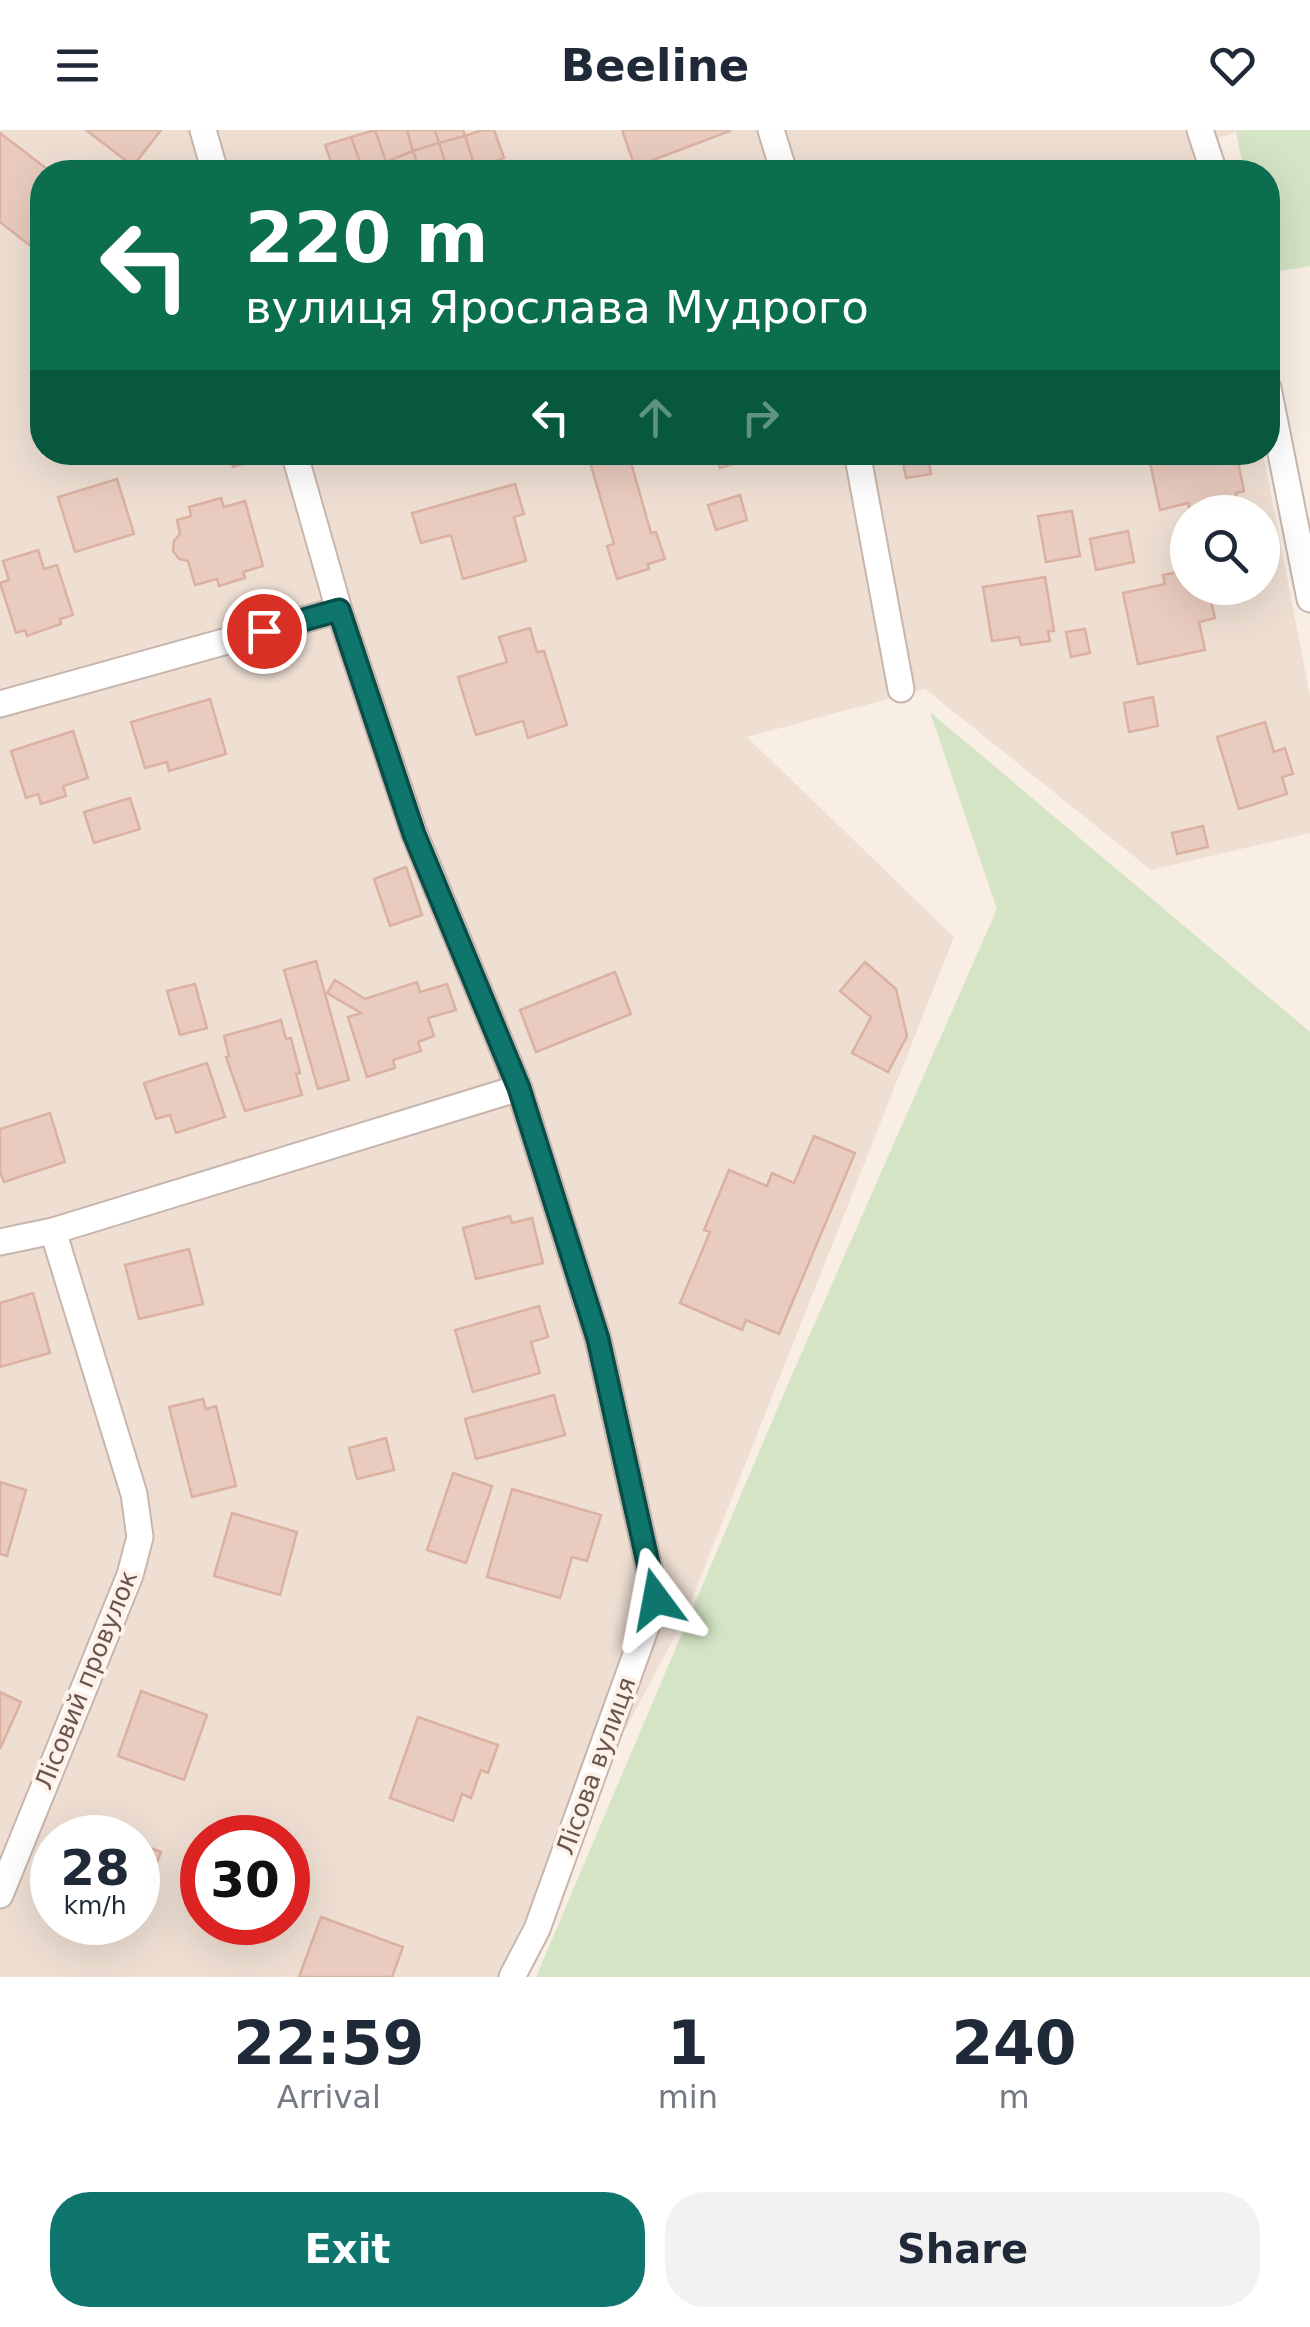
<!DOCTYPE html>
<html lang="en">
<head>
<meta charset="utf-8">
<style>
  :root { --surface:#fff; --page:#f2f2f3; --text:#1f2937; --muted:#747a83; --accent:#0f766e }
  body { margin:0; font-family:"DejaVu Sans",sans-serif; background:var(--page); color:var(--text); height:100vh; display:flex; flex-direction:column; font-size:38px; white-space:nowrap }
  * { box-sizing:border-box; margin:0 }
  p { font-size:32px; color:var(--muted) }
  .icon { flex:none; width:55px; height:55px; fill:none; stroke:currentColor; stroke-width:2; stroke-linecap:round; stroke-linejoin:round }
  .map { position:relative; height:1847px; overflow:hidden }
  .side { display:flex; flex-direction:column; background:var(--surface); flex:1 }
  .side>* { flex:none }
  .hud { position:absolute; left:30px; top:30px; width:1250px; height:305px; border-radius:40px; box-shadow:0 10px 40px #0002; background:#0b6e4f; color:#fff; overflow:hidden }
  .buttons { position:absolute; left:1170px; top:365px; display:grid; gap:20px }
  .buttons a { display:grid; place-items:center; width:110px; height:110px; border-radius:50%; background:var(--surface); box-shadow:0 10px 40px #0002; font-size:50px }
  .speed { position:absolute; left:30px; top:1685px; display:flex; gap:20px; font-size:50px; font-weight:700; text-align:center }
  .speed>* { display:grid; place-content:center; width:130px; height:130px; border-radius:50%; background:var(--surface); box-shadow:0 10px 40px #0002; line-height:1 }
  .speed small { font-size:25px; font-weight:400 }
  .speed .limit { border:15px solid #d22; background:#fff; color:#111 }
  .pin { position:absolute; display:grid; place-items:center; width:85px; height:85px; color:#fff; margin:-42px; border:5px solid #fff; border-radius:50%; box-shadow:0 2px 10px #0007 }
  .me { position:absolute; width:110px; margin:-55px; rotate:347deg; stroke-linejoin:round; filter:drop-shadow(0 0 8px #0008) }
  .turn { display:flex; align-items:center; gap:35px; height:210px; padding:0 50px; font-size:45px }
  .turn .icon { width:130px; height:130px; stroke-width:2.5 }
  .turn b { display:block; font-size:70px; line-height:85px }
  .lanes { display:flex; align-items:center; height:95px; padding:0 50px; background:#0003; justify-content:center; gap:50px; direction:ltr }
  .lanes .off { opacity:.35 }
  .eta { display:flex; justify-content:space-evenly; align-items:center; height:170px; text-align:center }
  .eta b { font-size:60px; font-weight:700; line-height:70px }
  .cta { display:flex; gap:20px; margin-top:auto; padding:20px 50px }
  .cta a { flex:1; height:115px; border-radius:40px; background:var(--accent); color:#fff; font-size:40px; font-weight:700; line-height:115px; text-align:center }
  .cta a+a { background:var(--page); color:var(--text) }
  header { display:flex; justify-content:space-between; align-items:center; height:130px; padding:0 50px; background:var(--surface); font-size:45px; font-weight:700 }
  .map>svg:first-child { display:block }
</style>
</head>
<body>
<header><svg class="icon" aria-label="menu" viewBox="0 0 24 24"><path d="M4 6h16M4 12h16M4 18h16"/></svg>Beeline<svg class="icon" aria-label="heart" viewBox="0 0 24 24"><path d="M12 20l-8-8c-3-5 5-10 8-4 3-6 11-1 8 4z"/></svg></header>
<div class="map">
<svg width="1310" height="1847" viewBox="0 0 1310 1847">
  <rect width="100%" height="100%" fill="#f9eee3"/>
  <path fill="#efdfd3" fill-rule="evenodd" d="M0,0H1242L1193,17L1199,42H42V322L1263,323L1310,566V703L1151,740L925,559L747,607L954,807L684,1489L521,1796L501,1847H0ZM1188,382H1262V458H1188ZM52,1708H138V1792H52ZM202,1708H288V1792H202Z"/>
  <g fill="#d4e4c4">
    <path d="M1242,0H1310V136L1268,143V42H1244L1236,2Z"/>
    <path d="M930,582L1310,902V1847H536L788,1254L997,779Z"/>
  </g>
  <g fill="#eacbbf" stroke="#dbb1a1" stroke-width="2.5">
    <path d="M86,0H161L133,36Z"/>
    <path d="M375,0H407L413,21L386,32Z"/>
    <path d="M375,0L386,32L362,38L351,7Z"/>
    <path d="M407,0H435L439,13L413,21Z"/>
    <path d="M435,0H463L465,6L439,13Z"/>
    <path d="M482,0H494L504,28L475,38L465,6Z"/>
    <path d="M622,0H730V1L635,37Z"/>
    <path d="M0,3L51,42H42V125L0,92Z"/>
    <path d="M465,6L475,38L448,42L439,13Z"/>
    <path d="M351,7L362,38L335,42L325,15Z"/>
    <path d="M439,13L448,42H420L413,21Z"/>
    <path d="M413,21L420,42H389L386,32Z"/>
    <path d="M229,322H270L271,325L233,337Z"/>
    <path d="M587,322H628L651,403L656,402L665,429L648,434L649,439L617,449L607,416L614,414Z"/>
    <path d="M715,322H770L720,338Z"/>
    <path d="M901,322H948L928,326L931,344L906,348Z"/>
    <path d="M1148,322H1236L1244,361L1236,363L1240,382H1190L1188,373L1160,380Z"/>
    <path d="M117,349L134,404L75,422L58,367Z"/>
    <path d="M515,354L524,384L514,387L526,431L463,449L451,405L421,413L412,383Z"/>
    <path d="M740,365L747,390L716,400L708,375Z"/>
    <path d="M221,368L224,377L245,371L263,436L243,442L245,448L219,456L217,449L195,455L188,431L179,429L173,421L174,411L180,404L177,390L191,386L189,377Z"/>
    <path d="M1072,381L1080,426L1046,432L1038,386Z"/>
    <path d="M1128,401L1134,432L1096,440L1090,409Z"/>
    <path d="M38,420L44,439L57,435L73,485L60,489L61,494L27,506L25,500L16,503L0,453L9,450L3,431Z"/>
    <path d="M1188,440V458H1208L1215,488L1199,492L1205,520L1138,534L1123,463L1165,454L1163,445Z"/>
    <path d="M1045,447L1054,501H1048L1050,511L1021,515L1019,507L992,511L983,457Z"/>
    <path d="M530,498L537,522L544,521L567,595L528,608L523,591L476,605L458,547L507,532L499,507Z"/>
    <path d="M1085,499L1090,523L1071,527L1066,502Z"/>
    <path d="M1153,567L1158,596L1129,602L1124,573Z"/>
    <path d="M210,569L226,624L169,641L167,632L145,638L131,592Z"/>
    <path d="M1265,592L1274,622L1285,618L1293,644L1282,647L1287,664L1239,679L1217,607Z"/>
    <path d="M73,601L88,648L63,656L66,666L41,674L38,664L26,668L11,621Z"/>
    <path d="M130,668L140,699L94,713L84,682Z"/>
    <path d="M1203,696L1208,717L1177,724L1172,703Z"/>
    <path d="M406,737L422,785L390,796L374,749Z"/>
    <path d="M316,831L349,950L318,959L284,840Z"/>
    <path d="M865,832L896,859L907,906L888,942L852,923L871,887L840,861Z"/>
    <path d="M615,842L631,884L536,922L520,880Z"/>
    <path d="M335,850L365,869L417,852L420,862L447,854L456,880L428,888L434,906L418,912L421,921L393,930L395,938L367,947L348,887L361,883L327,863Z"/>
    <path d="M195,854L207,898L180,905L167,861Z"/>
    <path d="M281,890L286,909L291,908L300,943L296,944L302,965L245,981L226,927L229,926L224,906Z"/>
    <path d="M207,933L225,987L176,1003L170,985L156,989L144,953Z"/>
    <path d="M50,983L65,1032L4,1052L0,1042V999Z"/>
    <path d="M814,1006L855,1023L779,1204L746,1190L742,1200L680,1173L710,1102L704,1100L729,1040L767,1056L772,1043L794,1053Z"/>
    <path d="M510,1086L512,1093L532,1088L543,1133L476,1149L463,1098Z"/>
    <path d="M189,1119L203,1174L139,1189L125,1135Z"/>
    <path d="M33,1163L50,1223L0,1237V1173Z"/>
    <path d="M539,1176L548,1207L531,1212L540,1243L473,1262L455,1200Z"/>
    <path d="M554,1265L565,1305L476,1329L465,1289Z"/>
    <path d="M203,1269L206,1279L216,1276L236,1356L192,1367L169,1277Z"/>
    <path d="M386,1308L394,1340L357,1349L349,1318Z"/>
    <path d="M453,1343L492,1356L466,1433L427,1420Z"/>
    <path d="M0,1352L26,1360L7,1426L0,1424Z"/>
    <path d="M512,1359L601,1385L587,1431L572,1427L560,1468L487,1447Z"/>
    <path d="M232,1383L297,1402L280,1465L214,1446Z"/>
    <path d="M141,1561L207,1585L184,1650L118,1626Z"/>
    <path d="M0,1562L21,1572L0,1619Z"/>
    <path d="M418,1587L498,1615L488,1643L481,1640L471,1668L462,1664L453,1691L390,1668Z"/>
    <path d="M138,1713L161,1722L138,1783Z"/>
    <path d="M321,1787L403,1817L392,1847H299Z"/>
  </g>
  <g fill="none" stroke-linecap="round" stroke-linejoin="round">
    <g stroke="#c8b5ac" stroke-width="29">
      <g id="street">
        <path d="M203,0L215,42"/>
        <path d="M771,0L784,42"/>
        <path d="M1200,0L1214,42"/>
        <path d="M1268,258L1310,469"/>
        <path d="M294,322L339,480L414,703L519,958L598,1209L656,1469L537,1799L512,1847"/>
        <path d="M857,322L901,559"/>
        <path d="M0,574L339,480"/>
        <path d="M0,1112L53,1101L519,958"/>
        <path d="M0,1765L130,1445L140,1407L134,1364L53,1101"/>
      </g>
    </g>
    <use href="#street" stroke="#fff" stroke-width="25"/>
  </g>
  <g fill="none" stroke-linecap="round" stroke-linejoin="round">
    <g stroke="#0a4d48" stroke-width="25">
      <path id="route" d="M264,501L339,480L414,704L519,958L598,1209L656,1469"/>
    </g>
    <use href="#route" stroke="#0f766e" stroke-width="18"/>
  </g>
  <g text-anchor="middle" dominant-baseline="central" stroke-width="8" stroke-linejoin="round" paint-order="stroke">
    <g font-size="25" fill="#6d554d" stroke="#fcf2e9">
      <text transform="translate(86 1550) rotate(-68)">Лісовий провулок</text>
      <text transform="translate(596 1636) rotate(-70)">Лісова вулиця</text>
    </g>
  </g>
</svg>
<div class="buttons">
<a><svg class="icon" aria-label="search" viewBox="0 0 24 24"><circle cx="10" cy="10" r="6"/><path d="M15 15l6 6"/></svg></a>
</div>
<div class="speed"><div>28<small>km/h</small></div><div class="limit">30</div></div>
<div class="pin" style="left:264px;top:501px;background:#d93025"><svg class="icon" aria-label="arrive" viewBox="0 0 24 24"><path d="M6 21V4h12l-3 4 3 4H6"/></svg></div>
<svg class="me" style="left:656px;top:1469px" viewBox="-20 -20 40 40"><path d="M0-17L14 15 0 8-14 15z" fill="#0f766e" stroke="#fff" stroke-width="4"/></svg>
<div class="hud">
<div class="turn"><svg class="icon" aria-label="left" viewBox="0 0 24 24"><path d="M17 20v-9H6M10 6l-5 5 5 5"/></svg><div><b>220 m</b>вулиця Ярослава Мудрого</div></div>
<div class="lanes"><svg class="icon" aria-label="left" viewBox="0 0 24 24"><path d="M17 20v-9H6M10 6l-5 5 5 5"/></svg><svg class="icon off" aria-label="ahead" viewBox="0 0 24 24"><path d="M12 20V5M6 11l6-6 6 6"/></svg><svg class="icon off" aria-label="right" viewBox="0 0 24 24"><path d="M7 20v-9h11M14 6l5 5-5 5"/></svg></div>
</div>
</div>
<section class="side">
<div class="eta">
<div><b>22:59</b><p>Arrival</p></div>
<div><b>1</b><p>min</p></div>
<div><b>240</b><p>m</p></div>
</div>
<div class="cta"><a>Exit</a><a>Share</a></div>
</section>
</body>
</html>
